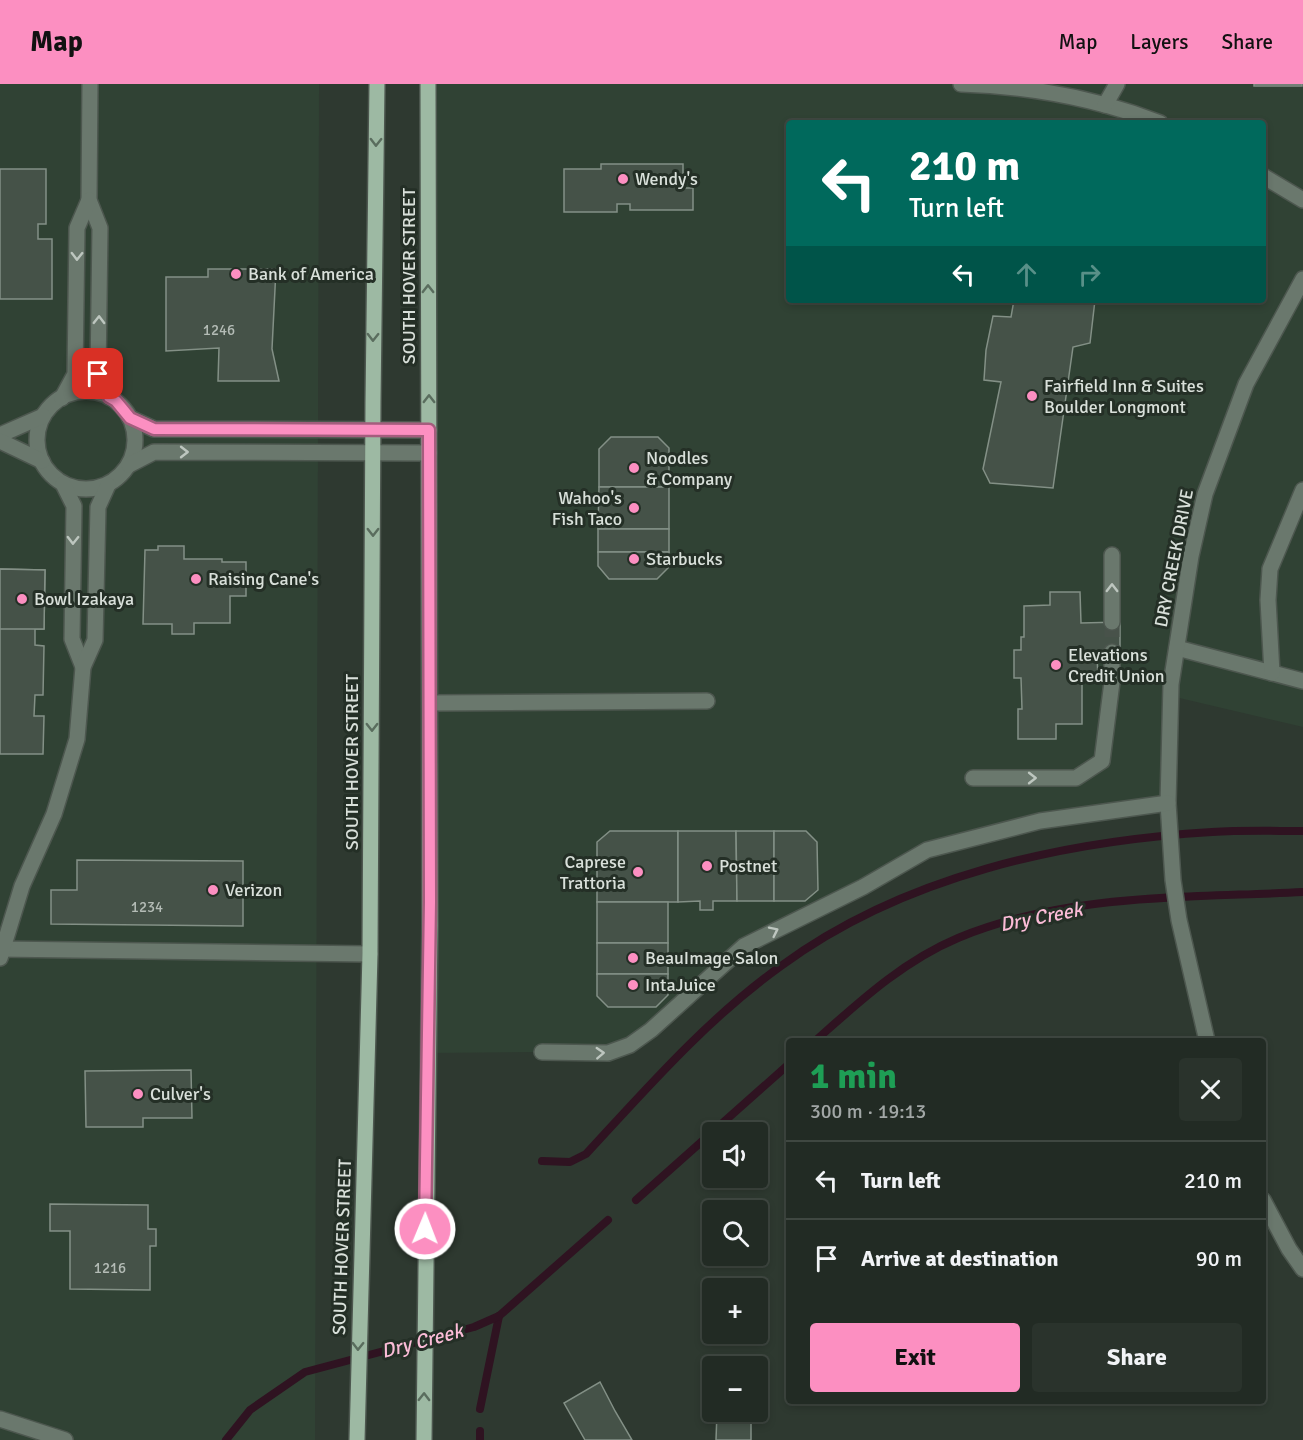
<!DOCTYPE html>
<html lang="en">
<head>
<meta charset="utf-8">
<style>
  :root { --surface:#222b24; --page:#2a332c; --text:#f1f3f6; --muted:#a2a7a6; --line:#3f4741; --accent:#fc8fc1 }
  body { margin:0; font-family:Signika,sans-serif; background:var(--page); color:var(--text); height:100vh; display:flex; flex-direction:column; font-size:22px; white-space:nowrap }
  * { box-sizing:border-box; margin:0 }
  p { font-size:20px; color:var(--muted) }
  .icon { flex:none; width:33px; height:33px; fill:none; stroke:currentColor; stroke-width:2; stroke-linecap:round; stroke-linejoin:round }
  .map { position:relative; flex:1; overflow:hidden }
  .side { position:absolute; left:786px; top:954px; width:480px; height:366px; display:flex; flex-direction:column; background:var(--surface); border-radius:6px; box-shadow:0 3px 9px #0003,0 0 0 2px var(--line) }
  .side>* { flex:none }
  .guide { position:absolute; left:786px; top:36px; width:480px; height:183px; border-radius:6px; box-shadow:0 3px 9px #0003,0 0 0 2px var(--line); background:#00695c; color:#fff; overflow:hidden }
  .tools { position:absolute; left:702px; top:1038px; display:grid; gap:12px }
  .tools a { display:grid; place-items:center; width:66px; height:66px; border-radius:6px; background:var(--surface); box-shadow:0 3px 9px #0003,0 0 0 2px var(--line); font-size:30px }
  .pin { position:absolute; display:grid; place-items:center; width:51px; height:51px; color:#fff; margin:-26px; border-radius:12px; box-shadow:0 3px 9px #0006 }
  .me { position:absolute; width:66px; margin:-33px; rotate:1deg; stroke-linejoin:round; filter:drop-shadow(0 0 4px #0008) }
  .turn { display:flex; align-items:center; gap:21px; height:126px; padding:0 24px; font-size:27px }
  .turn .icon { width:78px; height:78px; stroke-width:2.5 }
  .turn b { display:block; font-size:42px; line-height:51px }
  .lanes { display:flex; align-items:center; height:57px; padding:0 24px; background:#0003; justify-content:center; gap:30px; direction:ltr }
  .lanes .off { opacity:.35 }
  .round { display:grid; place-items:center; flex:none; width:63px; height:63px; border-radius:6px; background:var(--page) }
  .overview { display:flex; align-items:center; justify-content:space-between; height:102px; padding:0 24px }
  h1 { font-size:36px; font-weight:700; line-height:45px; color:#1e9e55 }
  .primary-button { display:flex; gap:12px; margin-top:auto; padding:12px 24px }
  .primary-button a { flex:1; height:69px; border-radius:6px; background:var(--accent); color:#111; font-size:24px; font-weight:700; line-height:69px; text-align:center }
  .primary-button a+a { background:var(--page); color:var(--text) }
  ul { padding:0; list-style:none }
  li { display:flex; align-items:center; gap:18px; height:78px; padding:0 24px; border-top:2px solid var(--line) }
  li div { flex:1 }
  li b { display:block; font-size:22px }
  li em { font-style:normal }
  header { display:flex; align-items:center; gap:36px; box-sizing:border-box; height:84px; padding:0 30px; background:var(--accent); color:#111 }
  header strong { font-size:28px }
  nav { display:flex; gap:33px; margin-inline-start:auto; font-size:21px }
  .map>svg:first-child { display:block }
</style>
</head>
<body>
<header>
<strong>Map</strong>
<nav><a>Map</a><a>Layers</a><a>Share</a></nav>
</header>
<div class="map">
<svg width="1303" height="1356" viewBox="0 0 1303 1356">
  <rect width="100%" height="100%" fill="#2e3930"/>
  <g fill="#304234" fill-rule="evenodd">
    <path d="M0,0H319L315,1356H0Z"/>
    <path d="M428,0H1303V643L1171,612L1168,719L971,753L755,856L630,961L542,968L428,969ZM789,39H1263V216H789Z"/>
  </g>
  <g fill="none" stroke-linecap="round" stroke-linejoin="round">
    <g stroke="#2f1321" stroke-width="8">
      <path d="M815,957C859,918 903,877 958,854C1066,809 1189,814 1303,808"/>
      <path d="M542,1077L570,1078L586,1070C647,1004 707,935 781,882C903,792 1063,757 1212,748C1242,746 1273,747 1303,747"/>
      <path d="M636,1116L789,980"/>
      <path d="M480,1325L499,1232"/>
      <path d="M226,1356L250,1326L305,1288L474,1243L499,1232L608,1136"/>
      <path d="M480,1356V1347"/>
    </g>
  </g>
  <g fill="#455248" stroke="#839086" stroke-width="1.5">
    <rect x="1254" y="0" width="48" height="2"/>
    <path d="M601,80H683V104H693V126H630V120H617V128H564V85H601Z"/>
    <path d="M0,85H46V140H38V155H52V215H0Z"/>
    <path d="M208,185H276L272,265L279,297H218L219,264L166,267V193H208Z"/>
    <path d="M1014,216H1095L1090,259L1073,263L1053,404L990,399L983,385L1001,298L984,296L986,266L993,232L1011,233Z"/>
    <path d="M611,353H658L669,364V403H599V365Z"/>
    <path d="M599,403H669V445H598Z"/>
    <rect x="598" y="445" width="71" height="23"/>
    <path d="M158,462H184V475H222V478H246V512H230V539H194V550H172V540H143L145,466H158Z"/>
    <path d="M598,468H669V483L657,495H609L598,482Z"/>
    <path d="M0,485L45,486L44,545H35V561L44,562L43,611H35L34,632H44L43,670H0Z"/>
    <path d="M0,485L45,486L44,545H0Z"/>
    <path d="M1050,508H1080L1081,539L1120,538V568H1097L1098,597H1082V640H1056V655H1018V625H1022L1021,594H1014V566H1021V553H1024V522L1050,521Z"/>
    <path d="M610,747H678V818H597V758Z"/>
    <path d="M678,747H736L737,817H713V826H700V817L678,818Z"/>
    <path d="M736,747H774V817H737Z"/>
    <path d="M774,747H806L817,758L818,806L805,817H774Z"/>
    <path d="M77,776L243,777V842L51,840V806H77Z"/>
    <rect x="597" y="818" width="71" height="41"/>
    <rect x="597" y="859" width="71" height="31"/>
    <path d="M597,890H668V911L656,923H608L597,912Z"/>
    <path d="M191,986L192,1034H143V1043H86L85,987Z"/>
    <path d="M50,1120L148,1121V1145H156V1162H150V1206L70,1205V1147H50Z"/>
    <path d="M600,1298L615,1327L632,1356H585L564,1319Z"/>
    <path d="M717,1328H751V1356H716Z"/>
  </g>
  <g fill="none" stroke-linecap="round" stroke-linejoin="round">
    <path stroke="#48524a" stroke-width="15" stroke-dasharray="15 8" stroke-linecap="butt" d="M1112,538V568"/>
    <g stroke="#4d574f" stroke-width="18">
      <g id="minor">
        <path d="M90,0L89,116L100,144L98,290L109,313"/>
        <path d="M961,0C1029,2 1096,14 1160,39"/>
        <path d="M1105,21L1117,0"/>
        <path d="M1263,92L1303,116"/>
        <circle cx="86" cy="356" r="49"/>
        <path d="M62,314L75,290L77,144L89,116"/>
        <path d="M130,334L154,345L429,346"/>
        <path d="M0,351L43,332"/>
        <path d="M0,357L42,377"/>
        <path d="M129,381L154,368L429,369"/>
        <path d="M63,400L74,422L72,555L83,583"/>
        <path d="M1112,471V538"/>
        <path d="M1177,564L1303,597"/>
        <path d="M1272,589L1268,516L1270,485L1303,406"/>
        <path d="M430,619L707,617"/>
        <path d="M973,694H1076L1102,677L1112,598V568"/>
        <path d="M0,865L370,870"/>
        <path d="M0,874L22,802L54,730L77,655L83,583L95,556L98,423L108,401"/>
        <path d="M1207,957L1179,836L1173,796L1168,719L1171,600L1191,472L1205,410L1246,300L1303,195"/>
        <path d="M542,968L608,969L630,961L651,946L744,862L863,803L927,766L1040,737L1168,719"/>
        <path d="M1263,1116L1289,1165L1303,1185"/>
        <path d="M0,1335L65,1356"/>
      </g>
    </g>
    <g stroke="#4d574f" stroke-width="18">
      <g id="major">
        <path d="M357,1356L370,870L373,318L377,0"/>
        <path d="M424,1356L430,841L428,0"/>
      </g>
    </g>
    <use href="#minor" stroke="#6a786d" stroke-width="15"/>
    <use href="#major" stroke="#9db9a3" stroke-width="15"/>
  </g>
  <defs><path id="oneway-chevron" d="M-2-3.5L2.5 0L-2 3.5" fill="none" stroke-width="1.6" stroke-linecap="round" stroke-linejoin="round" transform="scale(1.5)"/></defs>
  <g stroke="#5a6d5e">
    <use href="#oneway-chevron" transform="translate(376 58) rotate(91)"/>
    <use href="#oneway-chevron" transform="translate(428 205) rotate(-90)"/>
    <use href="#oneway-chevron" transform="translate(373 253) rotate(91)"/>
    <use href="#oneway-chevron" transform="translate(429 315) rotate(-90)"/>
    <use href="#oneway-chevron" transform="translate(373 448) rotate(90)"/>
    <use href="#oneway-chevron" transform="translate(372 643) rotate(90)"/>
    <use href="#oneway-chevron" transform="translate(358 1262) rotate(91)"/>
    <use href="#oneway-chevron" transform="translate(424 1313) rotate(-89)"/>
  </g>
  <g stroke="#bdc6bf">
    <use href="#oneway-chevron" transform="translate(77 172) rotate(91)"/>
    <use href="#oneway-chevron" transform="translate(99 236) rotate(-89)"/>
    <use href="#oneway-chevron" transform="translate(184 368)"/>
    <use href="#oneway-chevron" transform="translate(73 456) rotate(91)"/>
    <use href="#oneway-chevron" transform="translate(1112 504) rotate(-90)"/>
    <use href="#oneway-chevron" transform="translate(1032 694)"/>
    <use href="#oneway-chevron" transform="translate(774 847) rotate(-26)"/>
    <use href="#oneway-chevron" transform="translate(600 969) rotate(-3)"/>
  </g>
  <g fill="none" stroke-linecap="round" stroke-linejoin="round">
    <g stroke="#a45d7d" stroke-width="15">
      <path id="route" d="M98,290L109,313L116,317L130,334L154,345L429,346L430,818L425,1145"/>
    </g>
    <use href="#route" stroke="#fc8fc1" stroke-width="10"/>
  </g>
  <g fill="#fc8fc1" stroke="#242f26" stroke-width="2">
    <circle cx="623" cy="95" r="6"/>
    <circle cx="236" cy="190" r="6"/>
    <circle cx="1032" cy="312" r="6"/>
    <circle cx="634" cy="384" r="6"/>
    <circle cx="634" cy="424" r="6"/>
    <circle cx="634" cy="475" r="6"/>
    <circle cx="196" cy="495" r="6"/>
    <circle cx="22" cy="515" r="6"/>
    <circle cx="1056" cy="581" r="6"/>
    <circle cx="707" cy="782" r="6"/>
    <circle cx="638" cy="788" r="6"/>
    <circle cx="213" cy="806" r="6"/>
    <circle cx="633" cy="874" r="6"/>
    <circle cx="633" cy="901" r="6"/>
    <circle cx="138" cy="1010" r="6"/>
  </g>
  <g text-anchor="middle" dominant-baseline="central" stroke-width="6" stroke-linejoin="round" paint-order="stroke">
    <g font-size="15" fill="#b4bcb6">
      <text x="219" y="246">1246</text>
      <text x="147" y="823">1234</text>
      <text x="110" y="1184">1216</text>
    </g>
    <g font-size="18" fill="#d9e0da" stroke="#242f26" text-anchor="start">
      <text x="635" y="95">Wendy's</text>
      <text x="248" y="190">Bank of America</text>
      <text x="1044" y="302">Fairfield Inn &amp; Suites<tspan x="1044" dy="21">Boulder Longmont</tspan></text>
      <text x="646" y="374">Noodles<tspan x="646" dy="21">&amp; Company</tspan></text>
      <text x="622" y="414" text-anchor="end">Wahoo's<tspan x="622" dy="21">Fish Taco</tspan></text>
      <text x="646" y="475">Starbucks</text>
      <text x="208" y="495">Raising Cane's</text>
      <text x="34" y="515">Bowl Izakaya</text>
      <text x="1068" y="571">Elevations<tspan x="1068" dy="21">Credit Union</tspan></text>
      <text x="626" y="778" text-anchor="end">Caprese<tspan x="626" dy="21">Trattoria</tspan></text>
      <text x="719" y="782">Postnet</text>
      <text x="225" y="806">Verizon</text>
      <text x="645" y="874">BeauImage Salon</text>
      <text x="645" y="901">IntaJuice</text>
      <text x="150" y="1010">Culver's</text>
    </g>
    <g font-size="18" fill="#d9e0da" stroke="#242f26">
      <text transform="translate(409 192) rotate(-90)">SOUTH HOVER STREET</text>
      <text transform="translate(1174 474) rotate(-79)">DRY CREEK DRIVE</text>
      <text transform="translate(352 678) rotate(-90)">SOUTH HOVER STREET</text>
      <text transform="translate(342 1163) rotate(-88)">SOUTH HOVER STREET</text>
    </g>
    <g font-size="20" font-style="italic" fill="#fbbcd7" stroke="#242f26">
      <text transform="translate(1041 833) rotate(-11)">Dry Creek</text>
      <text transform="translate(422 1257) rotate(-15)">Dry Creek</text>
    </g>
  </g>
</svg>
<div class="tools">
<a><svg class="icon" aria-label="sound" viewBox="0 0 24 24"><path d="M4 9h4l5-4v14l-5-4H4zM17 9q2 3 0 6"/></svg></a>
<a><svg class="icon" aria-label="search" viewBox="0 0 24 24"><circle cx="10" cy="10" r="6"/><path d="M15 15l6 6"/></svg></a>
<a>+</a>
<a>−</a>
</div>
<div class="pin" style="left:98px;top:290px;background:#d93025"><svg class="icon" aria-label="arrive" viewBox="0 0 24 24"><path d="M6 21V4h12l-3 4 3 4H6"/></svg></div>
<svg class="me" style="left:425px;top:1145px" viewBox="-20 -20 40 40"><circle r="17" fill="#fc8fc1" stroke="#fff" stroke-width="3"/><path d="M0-11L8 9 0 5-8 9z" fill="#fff"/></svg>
<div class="guide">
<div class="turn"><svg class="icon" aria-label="left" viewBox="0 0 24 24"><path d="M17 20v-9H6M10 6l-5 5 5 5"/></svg><div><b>210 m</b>Turn left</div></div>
<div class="lanes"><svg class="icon" aria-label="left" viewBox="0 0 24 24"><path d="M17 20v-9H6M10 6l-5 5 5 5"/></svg><svg class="icon off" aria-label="ahead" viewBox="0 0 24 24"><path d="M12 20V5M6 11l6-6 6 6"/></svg><svg class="icon off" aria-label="right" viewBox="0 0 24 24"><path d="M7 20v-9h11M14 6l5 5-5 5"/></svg></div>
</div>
<section class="side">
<div class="overview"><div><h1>1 min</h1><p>300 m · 19:13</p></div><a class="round"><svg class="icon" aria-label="close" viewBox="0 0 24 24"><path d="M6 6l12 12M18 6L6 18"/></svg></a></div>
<ul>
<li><svg class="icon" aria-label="left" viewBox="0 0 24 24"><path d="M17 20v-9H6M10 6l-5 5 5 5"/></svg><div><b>Turn left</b></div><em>210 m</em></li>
<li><svg class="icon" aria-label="arrive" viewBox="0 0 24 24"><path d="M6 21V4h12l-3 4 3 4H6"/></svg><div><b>Arrive at destination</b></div><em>90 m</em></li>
</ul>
<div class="primary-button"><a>Exit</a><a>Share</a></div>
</section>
</div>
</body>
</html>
